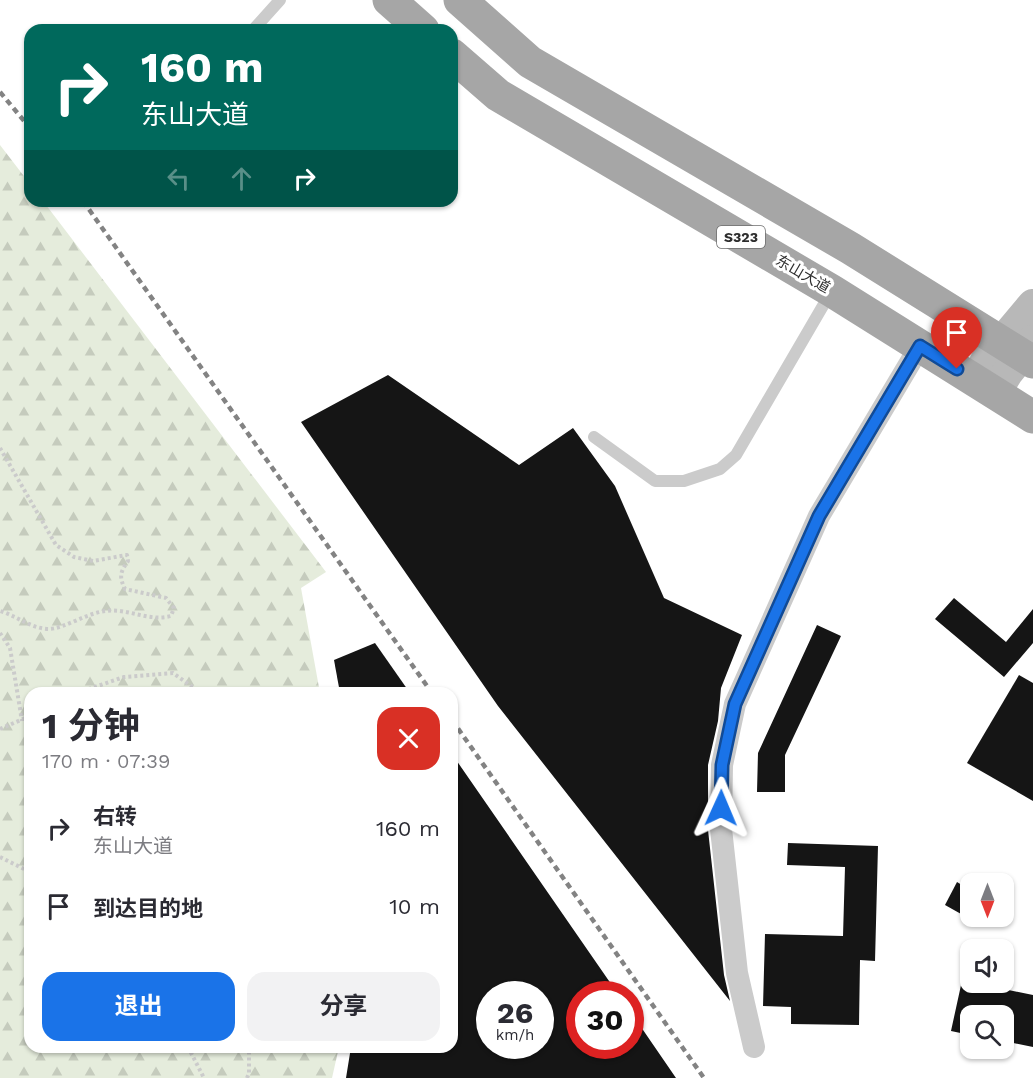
<!DOCTYPE html>
<html lang="zh">
<head>
<meta charset="utf-8">
<style>
  :root { --surface:#fff; --page:#f2f2f3; --text:#2b2b33; --muted:#7c7c81; --accent:#1a73e8 }
  body { margin:0; font-family:"Work Sans","Noto Sans SC",sans-serif; background:var(--page); color:var(--text); height:100vh; display:flex; flex-direction:column; font-size:22px; white-space:nowrap }
  * { box-sizing:border-box; margin:0 }
  p { font-size:20px; color:var(--muted) }
  .icon { flex:none; width:33px; height:33px; fill:none; stroke:currentColor; stroke-width:2; stroke-linecap:round; stroke-linejoin:round }
  .map { position:relative; flex:1; overflow:hidden }
  .details { position:absolute; left:24px; top:687px; width:434px; height:366px; display:flex; flex-direction:column; background:var(--surface); border-radius:18px; box-shadow:0 2px 4px #0004 }
  .details>* { flex:none }
  .guide { position:absolute; left:24px; top:24px; width:434px; height:183px; border-radius:18px; box-shadow:0 2px 4px #0004; background:#00695c; color:#fff; overflow:hidden }
  .needle { width:39px; rotate:180deg }
  .fabs { position:absolute; left:960px; top:873px; display:grid; gap:12px }
  .fabs a { display:grid; place-items:center; width:54px; height:54px; border-radius:12px; background:var(--surface); box-shadow:0 2px 4px #0004; font-size:30px }
  .speed { position:absolute; left:476px; top:981px; display:flex; gap:12px; font-size:30px; font-weight:700; text-align:center }
  .speed>* { display:grid; place-content:center; width:78px; height:78px; border-radius:50%; background:var(--surface); box-shadow:0 2px 4px #0004; line-height:1 }
  .speed small { font-size:15px; font-weight:400 }
  .speed .limit { border:9px solid #d22; background:#fff; color:#111 }
  .pin { position:absolute; display:grid; place-items:center; width:51px; height:51px; color:#fff; margin:-62px -26px; border-radius:50% 50% 50% 0; rotate:-45deg; box-shadow:0 0 6px #0007 }
  .pin .icon { rotate:45deg }
  .me { position:absolute; width:66px; margin:-33px; rotate:1deg; stroke-linejoin:round; filter:drop-shadow(0 0 4px #0008) }
  .turn { display:flex; align-items:center; gap:21px; height:126px; padding:0 18px; font-size:27px }
  .turn .icon { width:78px; height:78px; stroke-width:2.5 }
  .turn b { display:block; font-size:42px; line-height:51px }
  .lanes { display:flex; align-items:center; height:57px; padding:0 18px; background:#0003; justify-content:center; gap:30px; direction:ltr }
  .lanes .off { opacity:.35 }
  .round { display:grid; place-items:center; flex:none; width:63px; height:63px; border-radius:18px; background:var(--page) }
  .overview { display:flex; align-items:center; justify-content:space-between; height:102px; padding:0 18px }
  h1 { font-size:36px; font-weight:700; line-height:45px }
  .primary-button { display:flex; gap:12px; margin-top:auto; padding:12px 18px }
  .primary-button a { flex:1; height:69px; border-radius:18px; background:var(--accent); color:#fff; font-size:24px; font-weight:700; line-height:69px; text-align:center }
  .primary-button a+a { background:var(--page); color:var(--text) }
  ul { padding:0; list-style:none }
  li { display:flex; align-items:center; gap:18px; height:78px; padding:0 18px }
  li div { flex:1 }
  li b { display:block; font-size:22px }
  li em { font-style:normal }
  .map>svg:first-child { display:block }
</style>
</head>
<body>
<div class="map">
<svg width="1033" height="1078" viewBox="0 0 1033 1078">
  <defs>
    <pattern id="forest-firs" width="22" height="20" patternUnits="userSpaceOnUse" patternTransform="scale(1.5)"><rect width="22" height="20" fill="#e5ecdc"/><path d="M5 1l3.5 6h-7zM16 11l3.5 6h-7z" fill="#c5cbbd"/></pattern>
  </defs>
  <rect width="100%" height="100%" fill="#fff"/>
  <path fill="url(#forest-firs)" d="M0,145L30,184V201H43L326,572L301,588L320,693H30V1047H339L332,1078H0Z"/>
  <g fill="#151515" fill-rule="evenodd">
    <path d="M388,375L519,465L573,428L615,486L664,598L742,635L721,688L718,721L708,765V830L724,975L730,1001L498,706L301,422Z"/>
    <path d="M954,598L1006,642L1033,609V643L1004,677L935,619Z"/>
    <path d="M817,625L841,636L785,755V792H757L758,753Z"/>
    <path d="M375,643L410,693H340L334,660Z"/>
    <path d="M1019,675L1033,683V801L967,763Z"/>
    <path d="M452,754L618,994H579V1046H630V1011L676,1078H346L351,1047H452ZM489,994H540V1046H489Z"/>
    <path d="M788,843L878,846L875,961L860,960L859,1025L791,1024V1007L763,1006L765,934L843,936L845,867L787,865Z"/>
    <path d="M957,882L970,890V919L945,905Z"/>
    <path d="M963,976L970,977V982L1033,995V1047L1004,1041V1016H970V1035L951,1031Z"/>
  </g>
  <g fill="none" stroke-linecap="round" stroke-linejoin="round">
    <g stroke="#cbcbcb" stroke-width="4" stroke-dasharray="3 3" stroke-linecap="butt">
      <path d="M0,448L56,545L74,557L93,561L127,555L128,561C120,572 119,577 125,589L166,598L174,608L171,616C149,622 128,608 106,611C86,613 64,629 48,629C30,628 17,616 0,611"/>
      <path d="M0,633L10,648L22,721"/>
      <path d="M77,693L124,677L173,673L201,693"/>
      <path d="M0,729L30,716"/>
      <path d="M0,857L30,872"/>
      <path d="M188,1047L204,1078"/>
      <path d="M247,1078L249,1073V1047"/>
    </g>
    <g stroke="#cbcbcb" stroke-width="12">
      <path d="M253,30L280,0"/>
      <path d="M594,437L655,481H684L720,469L736,455L831,292"/>
    </g>
    <path stroke="#cbcbcb" stroke-width="22" d="M754,1047L737,973L721,829L722,765L735,704L819,516L920,346"/>
    <g stroke="#b8b8b8" stroke-width="32">
      <path d="M976,381L986,361L1033,305"/>
      <path d="M995,393L1007,373L1033,341"/>
    </g>
    <g stroke="#a6a6a6" stroke-width="33">
      <path d="M389,0L423,30"/>
      <path d="M460,0L530,62L850,248L1033,362"/>
      <path d="M452,55L498,95L832,291L1033,417"/>
    </g>
    <g stroke="#838383" stroke-width="4.5" stroke-dasharray="6 4.5" stroke-linecap="butt">
      <path d="M0,92L30,128"/>
      <path d="M83,201L432,693"/>
      <path d="M452,720L704,1078"/>
    </g>
  </g>
  <g fill="none" stroke-linecap="round" stroke-linejoin="round">
    <g stroke="#114b97" stroke-width="15">
      <path id="route" d="M721,808L722,765L735,704L819,516L920,346L957,369"/>
    </g>
    <use href="#route" stroke="#1a73e8" stroke-width="10"/>
  </g>
  <g text-anchor="middle" dominant-baseline="central" stroke-width="6" stroke-linejoin="round" paint-order="stroke">
    <rect fill="#fff" stroke="#6d6d6d" stroke-width="1.5" x="717" y="226" width="48" height="22" rx="4.5"/>
    <g font-size="14" font-weight="bold" fill="#2e2e2e">
      <text x="741" y="237">S323</text>
    </g>
    <g font-size="15" fill="#2e2e2e" stroke="#fff">
      <text transform="translate(803 274) rotate(30)">东山大道</text>
    </g>
  </g>
</svg>
<div class="fabs">
<a><svg class="needle" viewBox="-14 -14 28 28"><path d="M0-13l5 13h-10z" fill="#e53935"/><path d="M0 13l5-13h-10z" fill="#7c7c81"/></svg></a>
<a><svg class="icon" aria-label="sound" viewBox="0 0 24 24"><path d="M4 9h4l5-4v14l-5-4H4zM17 9q2 3 0 6"/></svg></a>
<a><svg class="icon" aria-label="search" viewBox="0 0 24 24"><circle cx="10" cy="10" r="6"/><path d="M15 15l6 6"/></svg></a>
</div>
<div class="speed"><div>26<small>km/h</small></div><div class="limit">30</div></div>
<div class="pin" style="left:957px;top:369px;background:#d93025"><svg class="icon" aria-label="arrive" viewBox="0 0 24 24"><path d="M6 21V4h12l-3 4 3 4H6"/></svg></div>
<svg class="me" style="left:721px;top:808px" viewBox="-20 -20 40 40"><path d="M0-17L14 15 0 8-14 15z" fill="#1a73e8" stroke="#fff" stroke-width="4"/></svg>
<div class="guide">
<div class="turn"><svg class="icon" aria-label="right" viewBox="0 0 24 24"><path d="M7 20v-9h11M14 6l5 5-5 5"/></svg><div><b>160 m</b>东山大道</div></div>
<div class="lanes"><svg class="icon off" aria-label="left" viewBox="0 0 24 24"><path d="M17 20v-9H6M10 6l-5 5 5 5"/></svg><svg class="icon off" aria-label="ahead" viewBox="0 0 24 24"><path d="M12 20V5M6 11l6-6 6 6"/></svg><svg class="icon" aria-label="right" viewBox="0 0 24 24"><path d="M7 20v-9h11M14 6l5 5-5 5"/></svg></div>
</div>
<section class="details">
<div class="overview"><div><h1>1 分钟</h1><p>170 m · 07:39</p></div><a class="round" style="background:#d93025;color:#fff"><svg class="icon" aria-label="close" viewBox="0 0 24 24"><path d="M6 6l12 12M18 6L6 18"/></svg></a></div>
<ul>
<li><svg class="icon" aria-label="right" viewBox="0 0 24 24"><path d="M7 20v-9h11M14 6l5 5-5 5"/></svg><div><b>右转</b><p>东山大道</p></div><em>160 m</em></li>
<li><svg class="icon" aria-label="arrive" viewBox="0 0 24 24"><path d="M6 21V4h12l-3 4 3 4H6"/></svg><div><b>到达目的地</b></div><em>10 m</em></li>
</ul>
<div class="primary-button"><a>退出</a><a>分享</a></div>
</section>
</div>
</body>
</html>
